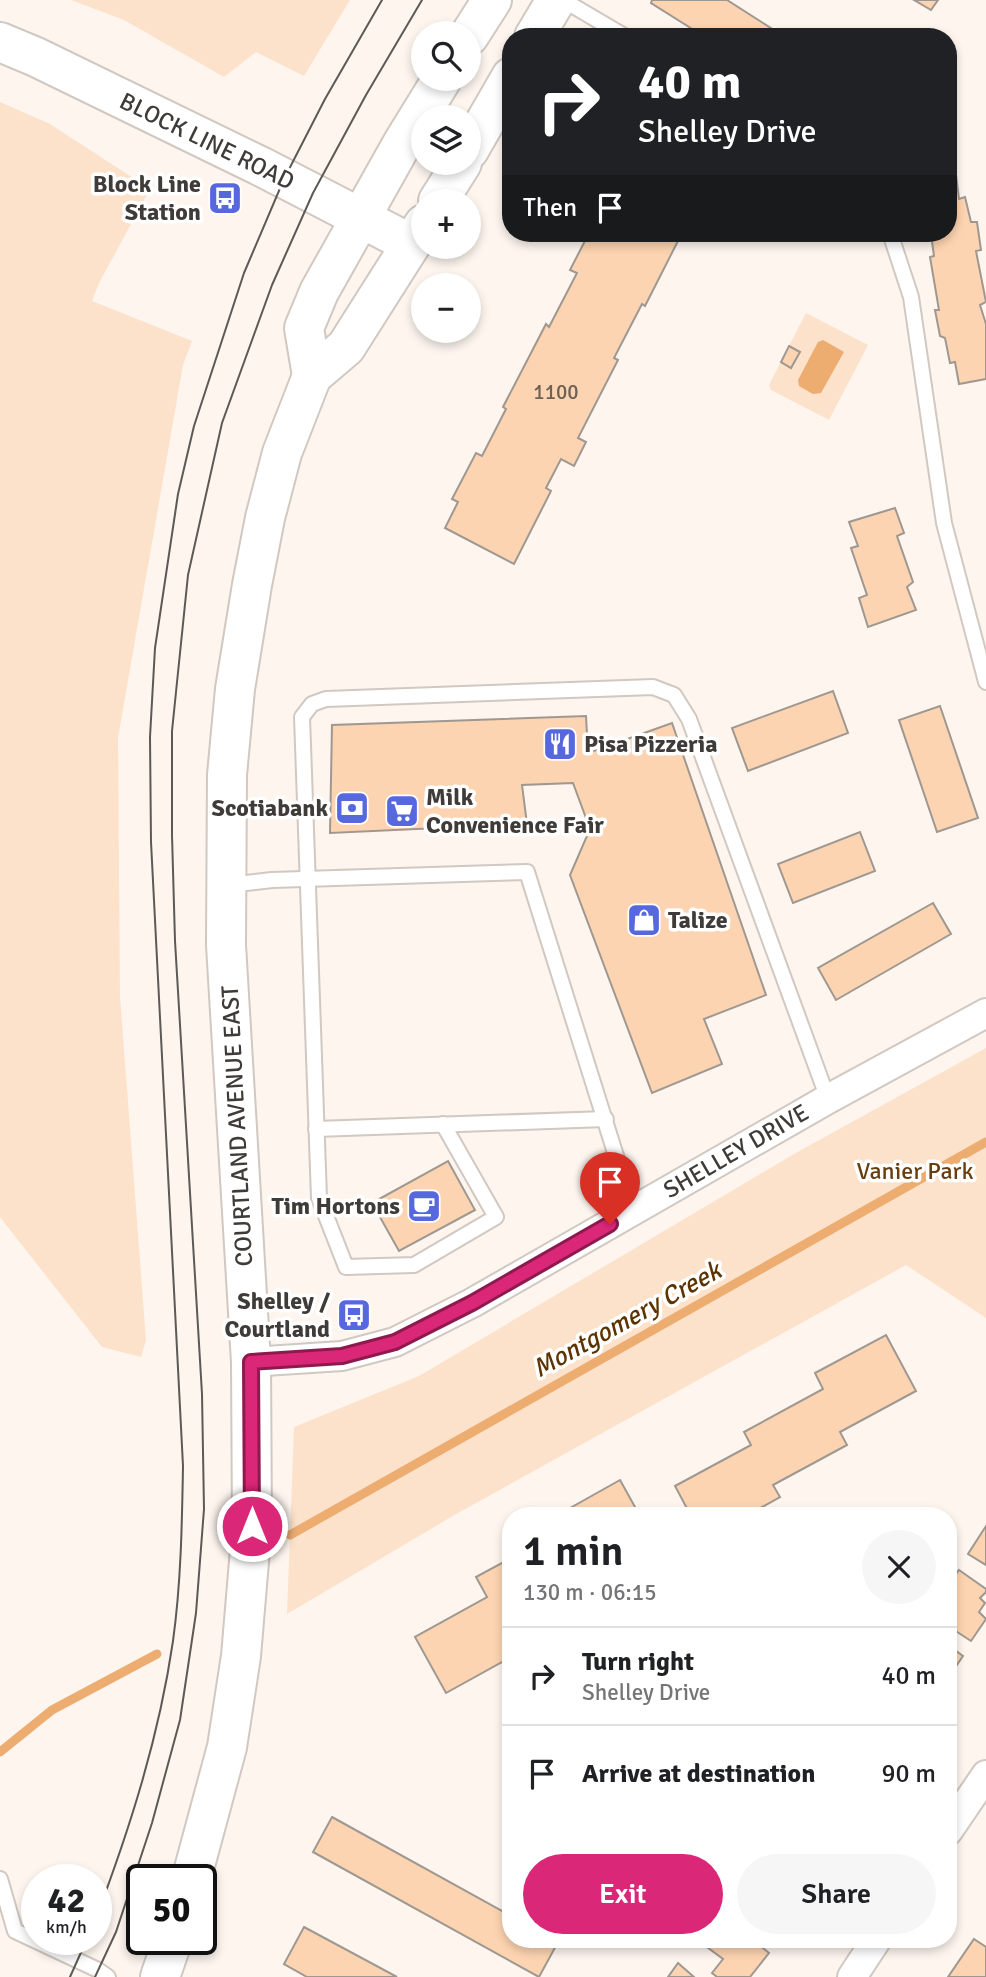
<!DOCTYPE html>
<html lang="en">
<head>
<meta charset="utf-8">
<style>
  :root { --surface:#fff; --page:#f6f6f6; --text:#202124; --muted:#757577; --line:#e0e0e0; --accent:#db2777 }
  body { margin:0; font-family:Signika,sans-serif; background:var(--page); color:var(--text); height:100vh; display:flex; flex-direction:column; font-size:26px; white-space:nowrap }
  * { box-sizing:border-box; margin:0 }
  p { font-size:23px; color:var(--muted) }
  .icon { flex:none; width:38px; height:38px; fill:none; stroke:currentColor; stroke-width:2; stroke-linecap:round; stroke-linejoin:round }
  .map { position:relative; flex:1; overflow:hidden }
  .details { position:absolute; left:502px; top:1507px; width:455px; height:441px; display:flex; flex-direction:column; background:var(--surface); border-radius:28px; box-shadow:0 4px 10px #0003 }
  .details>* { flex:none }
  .guide { position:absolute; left:502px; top:28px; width:455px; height:214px; border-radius:28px; box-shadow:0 4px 10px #0003; background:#202124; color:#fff; overflow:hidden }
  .tools { position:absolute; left:411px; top:21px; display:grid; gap:14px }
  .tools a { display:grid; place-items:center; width:70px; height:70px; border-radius:50%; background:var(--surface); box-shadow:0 4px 10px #0003; font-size:35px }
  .speed { position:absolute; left:21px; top:1864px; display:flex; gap:14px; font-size:35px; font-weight:700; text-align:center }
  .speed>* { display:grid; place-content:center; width:91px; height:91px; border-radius:50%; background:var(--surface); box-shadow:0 4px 10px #0003; line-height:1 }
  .speed small { font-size:18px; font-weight:400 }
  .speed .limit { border:4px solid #111; border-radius:10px; background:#fff; color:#111 }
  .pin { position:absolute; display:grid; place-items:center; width:60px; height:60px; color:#fff; margin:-72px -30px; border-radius:50% 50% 50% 0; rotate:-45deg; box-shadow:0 0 7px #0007 }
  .pin .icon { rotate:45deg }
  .me { position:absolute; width:77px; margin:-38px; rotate:0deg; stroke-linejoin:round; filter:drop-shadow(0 0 5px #0008) }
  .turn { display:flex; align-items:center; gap:24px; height:147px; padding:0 21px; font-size:32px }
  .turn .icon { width:91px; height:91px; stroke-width:2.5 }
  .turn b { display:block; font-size:49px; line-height:60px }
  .then { display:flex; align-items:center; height:66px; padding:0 21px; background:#0003; gap:14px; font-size:26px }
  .round { display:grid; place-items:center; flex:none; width:74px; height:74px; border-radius:37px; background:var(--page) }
  .headline { display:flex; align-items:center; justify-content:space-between; height:119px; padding:0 21px }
  h1 { font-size:42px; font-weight:600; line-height:52px }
  .cta { display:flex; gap:14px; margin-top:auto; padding:14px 21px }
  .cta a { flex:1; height:80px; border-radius:42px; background:var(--accent); color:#fff; font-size:28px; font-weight:600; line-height:80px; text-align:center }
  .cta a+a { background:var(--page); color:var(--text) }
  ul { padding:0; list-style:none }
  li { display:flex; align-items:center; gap:21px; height:98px; padding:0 21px; border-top:2px solid var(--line) }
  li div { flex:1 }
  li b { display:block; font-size:26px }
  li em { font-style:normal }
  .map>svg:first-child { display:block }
</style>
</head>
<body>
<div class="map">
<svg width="986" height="1977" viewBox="0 0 986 1977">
  <rect width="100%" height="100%" fill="#fdf5ee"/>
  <g fill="#fce2cb">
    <path d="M71,0H350L304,76L256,52L224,77L124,20Z"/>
    <path d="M0,102L50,124L150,189L99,283L92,301L192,341L183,365L118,738L120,996L146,1340L141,1357L102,1347L0,1217Z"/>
    <path d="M806,313L868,345L829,420L771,390L769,385Z"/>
    <path d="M986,1048V1318L906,1265L458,1513L287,1614L294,1427L419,1376L794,1154Z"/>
  </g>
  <path fill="#edac70" d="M823,340L844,352L821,393L813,394L799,386L798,380L818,342Z"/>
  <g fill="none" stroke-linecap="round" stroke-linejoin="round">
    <g stroke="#edac70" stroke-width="9">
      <path d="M290,1535L986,1142"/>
      <path d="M0,1752L52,1710L157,1654"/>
    </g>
  </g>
  <g fill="#fcd4b1" stroke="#9f9891" stroke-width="2">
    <path d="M652,0H727L785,37H705L651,3Z"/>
    <path d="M914,0H938L931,10Z"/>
    <path d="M948,172L949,177L956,175L959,199L965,197L971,222H977L981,250L976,251L986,302L980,305L986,324V379L959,384L955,362L950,363L945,338L940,336L935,310H939L930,257L934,256L931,234L924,236L923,233H948Z"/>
    <path d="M589,233H672L680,237L645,306L642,304L614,358L618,360L578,438L586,442L574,466L561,459L546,488L551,491L514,564L445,528L458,502L452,499L476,453L482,456L506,409L503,407L546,324L549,327L577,273L570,270Z"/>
    <path d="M789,346L800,352L791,368L781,362Z"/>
    <path d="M895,508L904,533L897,536L913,582L907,587L916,610L868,627L859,598L867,595L851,548L858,546L849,522Z"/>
    <path d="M833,691L848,733L748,771L732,728Z"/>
    <path d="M940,706L978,818L937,832L899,720Z"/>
    <path d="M586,716L588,753L672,723L766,995L704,1019L722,1064L652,1093L570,875L590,829L573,783L522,785L527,824L330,833L332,725Z"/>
    <path d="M860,832L875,871L793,903L778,864Z"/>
    <path d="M933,903L951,934L836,1000L818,968Z"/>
    <path d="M448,1161L475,1210L399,1251L372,1203Z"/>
    <path d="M886,1335L916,1391L840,1432L847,1445L773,1485L780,1497L746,1516H691L675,1486L751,1445L744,1432L823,1389L815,1373Z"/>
    <path d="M620,1480L640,1516H556Z"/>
    <path d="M986,1526V1565L968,1554Z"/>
    <path d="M511,1558V1657L446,1693L415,1637L487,1597L476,1577Z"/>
    <path d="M959,1570L986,1589V1592L980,1598L985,1603L979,1612L986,1619L971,1641L948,1626V1585Z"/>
    <path d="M948,1645L963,1656L948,1678Z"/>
    <path d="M332,1817L511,1916V1939H553L558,1942L539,1977L313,1852Z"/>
    <path d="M304,1927L397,1977H307L284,1964Z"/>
    <path d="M696,1939H752L769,1953L750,1977H717L712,1973L723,1959Z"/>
    <path d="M974,1939L986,1947V1977H948Z"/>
    <path d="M678,1963L694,1977H668Z"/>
  </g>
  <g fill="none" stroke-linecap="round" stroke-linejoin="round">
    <g stroke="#d0c8c1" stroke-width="18">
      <g id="lane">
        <path d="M563,0L626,37"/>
        <path d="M890,233L911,297L944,523L986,682"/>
        <path d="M229,885L272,880L527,872L633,1210"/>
        <path d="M443,1124L496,1217L414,1265L346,1267L319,1198L302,717L312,704L326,699L653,687L674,695L689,719L828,1099"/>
        <path d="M316,1129L606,1119"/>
        <path d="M0,1879L15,1931L98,1970L108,1977"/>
      </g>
    </g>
    <g stroke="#d0c8c1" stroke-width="32">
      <g id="street">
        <path d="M251,1362L342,1356L395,1342L472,1303L828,1099L986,1013"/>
        <path d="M948,1831L986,1775"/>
        <path d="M852,1977L877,1939"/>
      </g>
    </g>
    <g stroke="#d0c8c1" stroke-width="42">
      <g id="secondary">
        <path d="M469,36L492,0"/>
        <path d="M534,37L556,0"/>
        <path d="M0,42L36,57L260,166L411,244"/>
        <path d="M469,150L511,77"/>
        <path d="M438,201L462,163"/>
        <path d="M312,376L304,328L319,292L402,144L442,79"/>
        <path d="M191,1880L227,1747L241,1656L252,1526L251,1362L226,945L227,775L235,689L252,585L265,518L282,453L312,376L346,347L424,224"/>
        <path d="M160,1977L173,1939"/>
      </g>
    </g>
    <use href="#lane" stroke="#fff" stroke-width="14"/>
    <use href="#street" stroke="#fff" stroke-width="28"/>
    <use href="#secondary" stroke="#fff" stroke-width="38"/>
    <g stroke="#5d5955" stroke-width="2">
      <path d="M96,1918C130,1828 159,1737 173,1641C181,1583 182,1524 183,1466L151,842L150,737L155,648L178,494L194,426L244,273L284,179L325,99L382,0"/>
      <path d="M70,1977L87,1939"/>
      <path d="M95,1977L116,1932L152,1823L180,1720L196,1613L204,1509L202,1394L175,941L172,835V731L188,575L222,423L272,285L313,193L366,95L422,0"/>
    </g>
  </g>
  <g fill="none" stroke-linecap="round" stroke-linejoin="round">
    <g stroke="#8e194d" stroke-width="18">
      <path id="route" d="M252,1526L251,1362L342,1356L395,1342L472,1303L610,1224"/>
    </g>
    <use href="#route" stroke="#db2777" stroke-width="12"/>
  </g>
  <defs>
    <g id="bus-square" transform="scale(1.75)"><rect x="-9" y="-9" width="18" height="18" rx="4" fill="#5768df" stroke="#fff"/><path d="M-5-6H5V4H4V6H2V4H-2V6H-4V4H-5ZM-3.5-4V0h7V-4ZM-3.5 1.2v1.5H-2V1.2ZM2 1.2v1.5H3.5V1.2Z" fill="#fff"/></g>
    <g id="restaurant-square" transform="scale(1.75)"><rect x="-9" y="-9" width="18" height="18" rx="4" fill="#5768df" stroke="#fff"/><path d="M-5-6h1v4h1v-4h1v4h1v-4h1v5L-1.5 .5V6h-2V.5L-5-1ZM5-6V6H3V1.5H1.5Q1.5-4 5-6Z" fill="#fff"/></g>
    <g id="bank-square" transform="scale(1.75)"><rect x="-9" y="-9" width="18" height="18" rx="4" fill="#5768df" stroke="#fff"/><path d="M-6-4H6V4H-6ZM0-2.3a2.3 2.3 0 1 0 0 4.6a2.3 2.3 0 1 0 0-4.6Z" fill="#fff"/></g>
    <g id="supermarket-square" transform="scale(1.75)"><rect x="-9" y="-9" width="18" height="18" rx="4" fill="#5768df" stroke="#fff"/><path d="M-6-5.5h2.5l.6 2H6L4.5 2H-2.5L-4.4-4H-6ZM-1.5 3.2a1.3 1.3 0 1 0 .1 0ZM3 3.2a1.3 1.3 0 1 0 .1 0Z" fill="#fff"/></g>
    <g id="shop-square" transform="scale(1.75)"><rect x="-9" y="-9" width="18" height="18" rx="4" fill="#5768df" stroke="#fff"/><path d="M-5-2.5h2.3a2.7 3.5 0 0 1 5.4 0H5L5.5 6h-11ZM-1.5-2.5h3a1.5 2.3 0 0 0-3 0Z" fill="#fff"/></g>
    <g id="cafe-square" transform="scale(1.75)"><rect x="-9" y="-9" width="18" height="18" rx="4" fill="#5768df" stroke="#fff"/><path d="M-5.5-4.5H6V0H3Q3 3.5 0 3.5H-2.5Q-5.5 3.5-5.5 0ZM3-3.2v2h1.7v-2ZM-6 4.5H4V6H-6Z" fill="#fff"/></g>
  </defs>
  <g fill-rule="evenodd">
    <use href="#bus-square" x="225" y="198"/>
    <use href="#restaurant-square" x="560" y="744"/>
    <use href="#bank-square" x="352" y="808"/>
    <use href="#supermarket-square" x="402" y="811"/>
    <use href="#shop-square" x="644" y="920"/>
    <use href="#cafe-square" x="424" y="1206"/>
    <use href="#bus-square" x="354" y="1315"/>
  </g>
  <g text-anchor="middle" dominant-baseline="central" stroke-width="7" stroke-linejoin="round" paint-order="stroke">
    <g font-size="21" fill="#6e6156">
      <text x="556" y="392">1100</text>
    </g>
    <g font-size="24" fill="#3e3b38" stroke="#fff">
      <text transform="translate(207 141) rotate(26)">BLOCK LINE ROAD</text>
      <text transform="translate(237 1126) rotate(-93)">COURTLAND AVENUE EAST</text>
      <text transform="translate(736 1151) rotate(-30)">SHELLEY DRIVE</text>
    </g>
    <g font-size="24" font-weight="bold" fill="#3e3b38" stroke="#fff" text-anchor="end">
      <text x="201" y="184">Block Line<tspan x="201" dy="28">Station</tspan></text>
      <text x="584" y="744" text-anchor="start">Pisa Pizzeria</text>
      <text x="426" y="797" text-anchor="start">Milk<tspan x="426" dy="28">Convenience Fair</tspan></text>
      <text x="328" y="808">Scotiabank</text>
      <text x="668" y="920" text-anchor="start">Talize</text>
      <text x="400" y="1206">Tim Hortons</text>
      <text x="330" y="1301">Shelley /<tspan x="330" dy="28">Courtland</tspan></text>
    </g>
    <g font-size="24" fill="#683e10" stroke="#fff">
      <text x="915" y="1171">Vanier Park</text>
    </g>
    <g font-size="26" font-style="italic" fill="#5c3301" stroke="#fff">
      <text transform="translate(627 1320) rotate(-29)">Montgomery Creek</text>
    </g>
  </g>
</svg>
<div class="tools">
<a><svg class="icon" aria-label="search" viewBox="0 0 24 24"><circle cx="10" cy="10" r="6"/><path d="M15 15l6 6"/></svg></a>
<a><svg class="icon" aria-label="layers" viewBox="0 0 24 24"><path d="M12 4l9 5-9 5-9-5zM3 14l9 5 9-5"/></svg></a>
<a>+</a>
<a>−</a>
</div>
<div class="speed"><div>42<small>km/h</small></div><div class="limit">50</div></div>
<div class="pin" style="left:610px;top:1224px;background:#d93025"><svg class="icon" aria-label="arrive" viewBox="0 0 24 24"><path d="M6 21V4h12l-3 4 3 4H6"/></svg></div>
<svg class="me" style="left:252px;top:1526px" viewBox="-20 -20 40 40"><circle r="17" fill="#db2777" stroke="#fff" stroke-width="3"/><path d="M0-11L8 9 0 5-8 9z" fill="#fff"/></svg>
<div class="guide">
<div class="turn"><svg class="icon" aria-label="right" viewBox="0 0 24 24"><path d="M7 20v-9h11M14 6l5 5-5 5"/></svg><div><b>40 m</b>Shelley Drive</div></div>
<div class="then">Then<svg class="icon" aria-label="arrive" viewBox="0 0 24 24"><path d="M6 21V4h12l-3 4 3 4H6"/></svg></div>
</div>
<section class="details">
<div class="headline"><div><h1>1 min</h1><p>130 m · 06:15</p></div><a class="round"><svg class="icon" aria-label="close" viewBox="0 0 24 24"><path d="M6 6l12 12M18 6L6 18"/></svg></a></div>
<ul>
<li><svg class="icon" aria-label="right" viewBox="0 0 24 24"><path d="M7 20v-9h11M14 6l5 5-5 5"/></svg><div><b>Turn right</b><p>Shelley Drive</p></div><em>40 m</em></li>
<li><svg class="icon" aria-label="arrive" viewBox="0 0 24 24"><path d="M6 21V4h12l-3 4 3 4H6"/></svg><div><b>Arrive at destination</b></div><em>90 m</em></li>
</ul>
<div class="cta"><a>Exit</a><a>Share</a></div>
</section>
</div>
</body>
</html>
